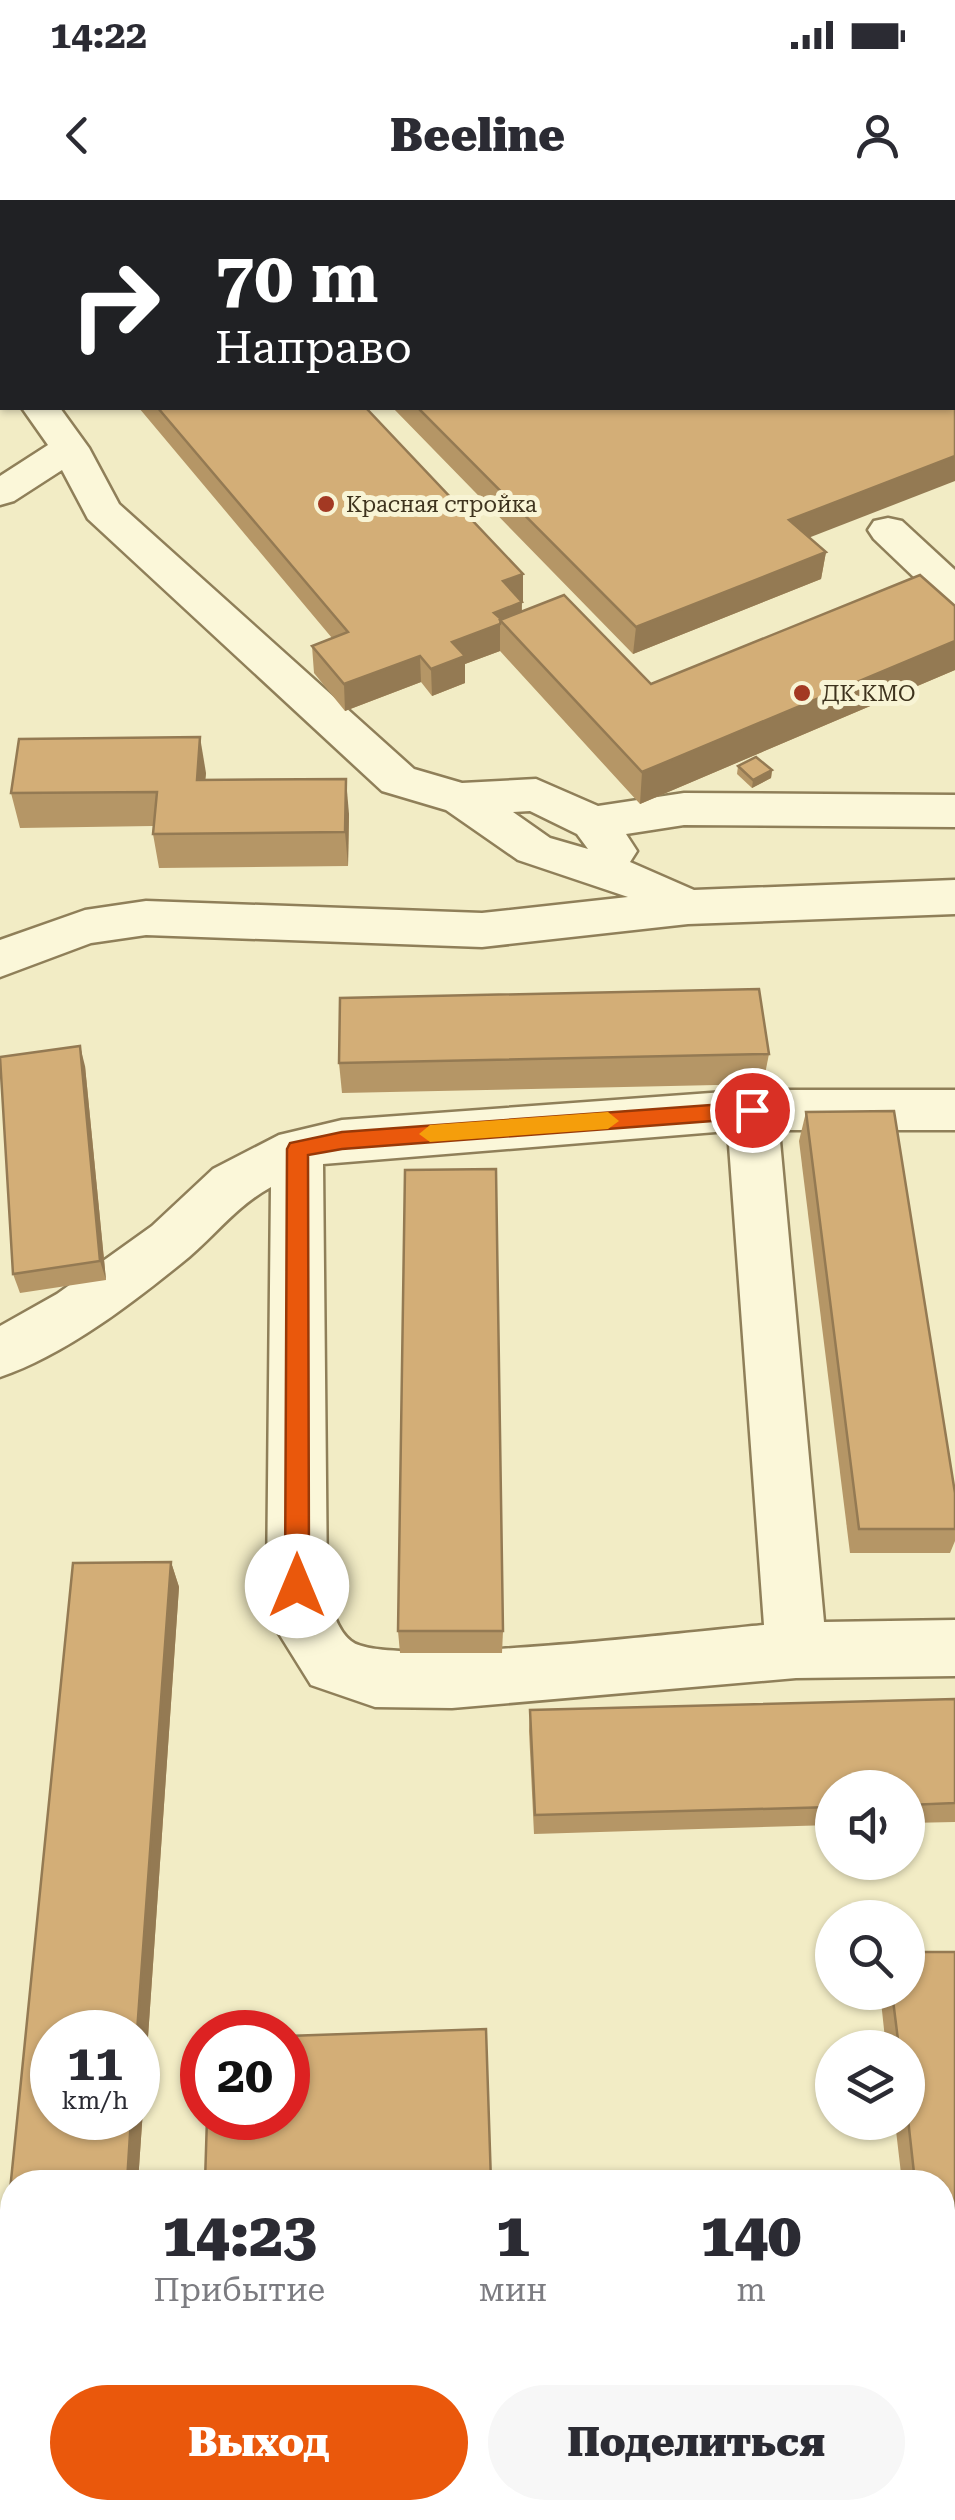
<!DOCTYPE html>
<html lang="ru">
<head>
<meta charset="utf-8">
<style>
  :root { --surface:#fff; --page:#f7f7f7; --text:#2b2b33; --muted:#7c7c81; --accent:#ea580c }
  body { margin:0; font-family:"Roboto Serif",serif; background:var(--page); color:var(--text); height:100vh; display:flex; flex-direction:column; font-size:38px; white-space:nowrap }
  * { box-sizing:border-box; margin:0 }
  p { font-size:32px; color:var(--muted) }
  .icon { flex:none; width:55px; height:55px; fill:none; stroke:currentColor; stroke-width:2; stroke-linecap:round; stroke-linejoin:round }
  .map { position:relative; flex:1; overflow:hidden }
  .side { position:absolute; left:0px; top:1970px; width:955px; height:350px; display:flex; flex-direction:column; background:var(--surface); border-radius:40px 40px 0 0; box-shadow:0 2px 8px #0004 }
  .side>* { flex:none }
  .hud { position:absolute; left:0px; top:0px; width:955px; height:210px; box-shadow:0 2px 8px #0004; background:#202124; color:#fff; overflow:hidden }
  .controls { position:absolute; left:815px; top:1570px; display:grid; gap:20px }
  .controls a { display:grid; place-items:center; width:110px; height:110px; border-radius:50%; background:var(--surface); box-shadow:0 2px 8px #0004; font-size:50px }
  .speed { position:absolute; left:30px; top:1810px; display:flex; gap:20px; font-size:50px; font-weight:700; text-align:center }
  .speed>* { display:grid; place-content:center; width:130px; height:130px; border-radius:50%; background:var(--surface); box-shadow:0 2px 8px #0004; line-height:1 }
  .speed small { font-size:25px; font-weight:400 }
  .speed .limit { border:15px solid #d22; background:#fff; color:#111 }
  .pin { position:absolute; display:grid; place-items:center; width:85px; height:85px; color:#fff; margin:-42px; border:5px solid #fff; border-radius:50%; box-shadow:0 2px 10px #0007 }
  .me { position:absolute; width:110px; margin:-55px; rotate:0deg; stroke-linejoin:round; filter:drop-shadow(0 0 8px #0008) }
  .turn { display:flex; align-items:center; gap:35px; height:210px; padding:0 50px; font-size:45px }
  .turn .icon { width:130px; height:130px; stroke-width:2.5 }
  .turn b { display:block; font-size:70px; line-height:85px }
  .eta { display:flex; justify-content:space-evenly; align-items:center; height:170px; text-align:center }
  .eta b { font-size:60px; font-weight:800; line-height:70px }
  .primary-button { display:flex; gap:20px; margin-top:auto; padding:20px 50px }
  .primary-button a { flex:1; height:115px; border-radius:60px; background:var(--accent); color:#fff; font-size:40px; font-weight:800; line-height:115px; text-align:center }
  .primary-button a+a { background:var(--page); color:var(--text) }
  .status { display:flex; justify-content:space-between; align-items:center; height:70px; padding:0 50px; background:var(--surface); direction:ltr }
  .status svg { height:28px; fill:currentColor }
  header { display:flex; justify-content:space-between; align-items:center; height:130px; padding:0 50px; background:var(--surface); font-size:45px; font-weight:800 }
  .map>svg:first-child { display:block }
</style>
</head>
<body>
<div class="status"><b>14:22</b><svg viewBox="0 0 49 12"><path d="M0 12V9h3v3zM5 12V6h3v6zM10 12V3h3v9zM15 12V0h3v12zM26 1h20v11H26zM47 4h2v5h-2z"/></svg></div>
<header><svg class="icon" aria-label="back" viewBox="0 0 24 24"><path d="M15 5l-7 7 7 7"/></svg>Beeline<svg class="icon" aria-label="person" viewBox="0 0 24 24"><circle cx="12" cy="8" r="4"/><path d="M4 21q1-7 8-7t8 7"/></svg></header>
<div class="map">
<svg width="955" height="2320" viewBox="0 0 955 2320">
  <rect width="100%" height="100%" fill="#f2ecc5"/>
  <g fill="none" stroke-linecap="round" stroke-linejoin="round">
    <g stroke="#8f7f59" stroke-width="5">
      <g id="minor">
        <path d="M0,140L2,141V165H0Z"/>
        <path d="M22,208H60L89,248L119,304L414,569L462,583L536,579L598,606L684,593L955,595V627L684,625L626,634L637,651L630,662L694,690L955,680V714L688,724L482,747L146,735L91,743L0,777V740L85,710L146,701L482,713L628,697L518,660L446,610L382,591L88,319L62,270L14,301L0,305V276L48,245ZM530,611L577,634L588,649L550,638L513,612Z"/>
        <path d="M888,318L902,321L955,370V406L940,402L874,339L868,330L874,321Z"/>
        <path d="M752,890H955V930H779L824,1422L955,1420V1476L796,1478L452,1508L375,1507L311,1485L278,1432L267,1386L271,987C238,1005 217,1033 189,1057C134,1102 67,1154 0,1177V1126L57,1094L152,1026L213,969L279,935L342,920ZM728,931L764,1425C703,1430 384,1470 351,1441C335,1428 331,1405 327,1386L323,964Z"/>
        <rect x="0" y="2162" width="12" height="74"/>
        <path d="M942,2280L955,2285V2320H881L876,2308H942Z"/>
      </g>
    </g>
    <use href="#minor" fill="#fbf7d9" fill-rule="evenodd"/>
  </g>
  <g fill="#b59666" fill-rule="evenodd">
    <path d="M236,0H308L311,2H239Z"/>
    <path d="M449,0H578L577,2H452Z"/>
    <path d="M139,208H366L523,401H521L522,411L651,484L955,406V470L640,604L500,451L465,464V483L432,496L421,482L345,511L314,473L312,446L332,438Z"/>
    <path d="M393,208H952L809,338L826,352L821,379L633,454Z"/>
    <path d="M738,566L772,570L771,578L752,588L737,574Z"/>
    <path d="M206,573L205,580L349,614L348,666L159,668L153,634V626L20,628L11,593Z"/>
    <path d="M769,854L763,884L342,893L339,863Z"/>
    <path d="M85,866L106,1080L20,1093L13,1074Z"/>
    <path d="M806,912L955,1293V1341L950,1353H850L799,941Z"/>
    <path d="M171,1362L179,1387L138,1982H12V2160H9L0,2156V2090L73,1363ZM52,1832H138V1918H52Z"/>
    <path d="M398,1431H503L502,1453H400Z"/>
    <path d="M955,1499V1622L908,1623V1588H832V1625L534,1634L529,1531L530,1510Z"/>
    <path d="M955,1752V2297H942V1982H902L895,1922H908V1848H886L880,1792H908Z"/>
  </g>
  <g fill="#947a53">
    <path d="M0,0H41L32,2H2V11L0,12Z"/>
    <path d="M502,0H578L577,2H494Z"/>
    <path d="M823,0H859V2H822Z"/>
    <path d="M955,256V281L785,347L789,320Z"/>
    <path d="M826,352L821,379L633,454L636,427Z"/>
    <path d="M523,374V401L502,408L503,381Z"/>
    <path d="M522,402L521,429L500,420V451L465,464V483L432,496L431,469L452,442L494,413Z"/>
    <path d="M955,441V470L640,604L642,572Z"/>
    <path d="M420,456L421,482L345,511L344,484Z"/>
    <path d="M200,537L206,573L202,615L197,580Z"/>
    <path d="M772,570L771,578L752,588L753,580Z"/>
    <path d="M346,579L349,614L348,666L345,632Z"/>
    <path d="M80,846L85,866L106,1080L100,1061Z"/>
    <path d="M171,1362L179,1387L138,1982H127L131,1918H138L137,1832Z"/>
  </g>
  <g fill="#d3ae77" stroke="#947a53" stroke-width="2.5">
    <path d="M111,0H120L122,2H102Z"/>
    <path d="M250,0H308L311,2H253Z"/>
    <path d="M479,0H502L494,2H482Z"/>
    <path d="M618,0H831L834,2H610Z"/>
    <path d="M952,125L955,127V256L789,320L826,352L636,427L418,208H952Z"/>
    <path d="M158,208H366L523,374L503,381L522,402L494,413L501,419L500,424L452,442L465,456L431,469L420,456L344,484L312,446L348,432Z"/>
    <path d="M920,375L955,406V441L642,572L500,420L564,395L651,484Z"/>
    <path d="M200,537L197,580L346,579L345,632L153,634L157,592L11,593L19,539Z"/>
    <path d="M756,557L772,570L753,580L738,566Z"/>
    <path d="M759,789L769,854L339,863L340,798Z"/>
    <path d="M80,846L100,1061L13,1074L0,857Z"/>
    <path d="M894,911L955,1293V1329H859L806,912Z"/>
    <path d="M496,969L503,1431H398L405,970Z"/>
    <path d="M171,1362L137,1832H52V1918H131L127,1982H12V2153L0,2154V2090L73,1363Z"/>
    <path d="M955,1499V1603L908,1605V1588H832V1607L535,1615L530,1510Z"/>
    <path d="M908,1752H955V2295H953L942,2208V1982H915L908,1919V1848H899L892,1792H908Z"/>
    <path d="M486,1829L491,1982H205L207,1918H288V1836Z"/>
    <rect x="378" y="2308" width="118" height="12"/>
  </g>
  <path fill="#ea580c" stroke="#983908" stroke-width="2.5" d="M752,902L763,910L752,918L342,949L308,955L309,1386L305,1394L297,1397L288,1394L285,1386L287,949L290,943L342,932Z"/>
  <path fill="#f59e0b" d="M608,912L619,921L608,929L430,942L419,934L430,925Z"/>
  <g fill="#a33923" stroke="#f8f4d5" stroke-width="4">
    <circle cx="326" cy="304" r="10"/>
    <circle cx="802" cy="493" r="10"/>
  </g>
  <g text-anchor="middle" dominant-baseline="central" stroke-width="10" stroke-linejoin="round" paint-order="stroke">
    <g font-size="22" fill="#3e331e" stroke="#f8f4d5" text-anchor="start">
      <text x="346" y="304">Красная стройка</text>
      <text x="822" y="493">ДК КМО</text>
    </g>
  </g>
</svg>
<div class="controls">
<a><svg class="icon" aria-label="sound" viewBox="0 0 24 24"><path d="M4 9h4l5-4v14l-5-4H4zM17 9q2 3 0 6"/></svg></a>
<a><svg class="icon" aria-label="search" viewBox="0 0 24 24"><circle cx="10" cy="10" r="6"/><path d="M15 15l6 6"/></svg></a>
<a><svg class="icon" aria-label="layers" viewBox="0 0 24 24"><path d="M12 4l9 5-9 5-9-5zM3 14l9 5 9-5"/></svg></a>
</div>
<div class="speed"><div>11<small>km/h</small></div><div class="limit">20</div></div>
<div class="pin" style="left:752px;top:910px;background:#d93025"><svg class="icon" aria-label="arrive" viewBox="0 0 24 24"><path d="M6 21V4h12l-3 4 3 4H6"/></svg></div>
<svg class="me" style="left:297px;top:1386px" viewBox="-20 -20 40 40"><circle r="19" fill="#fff"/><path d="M0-13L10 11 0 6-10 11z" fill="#ea580c"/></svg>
<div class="hud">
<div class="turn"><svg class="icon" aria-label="right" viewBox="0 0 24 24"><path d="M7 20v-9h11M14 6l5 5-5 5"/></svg><div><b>70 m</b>Направо</div></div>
</div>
<section class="side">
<div class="eta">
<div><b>14:23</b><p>Прибытие</p></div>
<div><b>1</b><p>мин</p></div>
<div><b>140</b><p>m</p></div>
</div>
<div class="primary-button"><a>Выход</a><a>Поделиться</a></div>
</section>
</div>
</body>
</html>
